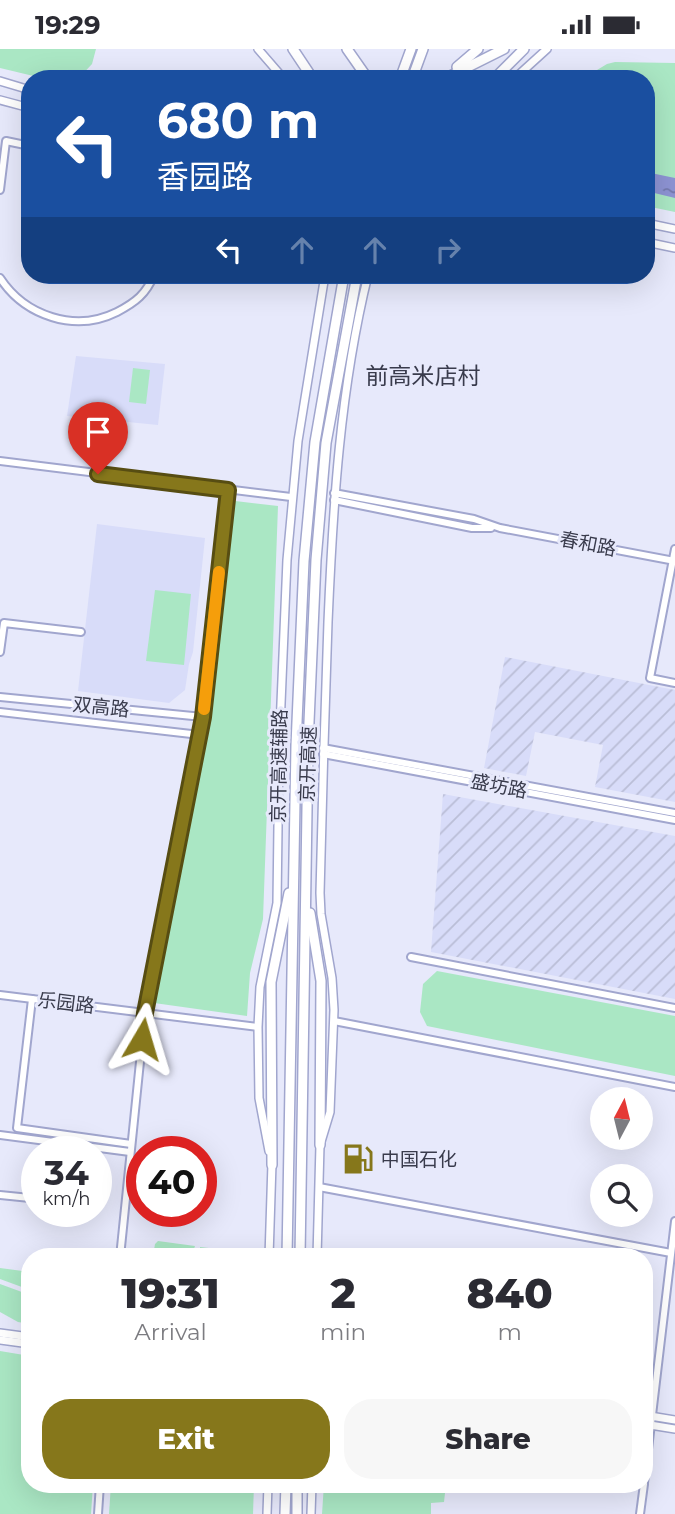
<!DOCTYPE html>
<html lang="en">
<head>
<meta charset="utf-8">
<style>
  :root { --surface:#fff; --page:#f7f7f7; --text:#2b2b33; --muted:#7c7c81; --accent:#86771b }
  body { margin:0; font-family:Montserrat,"Noto Sans SC",sans-serif; background:var(--page); color:var(--text); height:100vh; display:flex; flex-direction:column; font-size:26px; white-space:nowrap }
  * { box-sizing:border-box; margin:0 }
  p { font-size:23px; color:var(--muted) }
  .icon { flex:none; width:38px; height:38px; fill:none; stroke:currentColor; stroke-width:2; stroke-linecap:round; stroke-linejoin:round }
  .map { position:relative; flex:1; overflow:hidden }
  .sheet { position:absolute; left:21px; top:1199px; width:632px; height:245px; display:flex; flex-direction:column; background:var(--surface); border-radius:28px; box-shadow:0 7px 28px #0002 }
  .sheet>* { flex:none }
  .top-card { position:absolute; left:21px; top:21px; width:634px; height:214px; border-radius:28px; box-shadow:0 7px 28px #0002; background:#1a4fa0; color:#fff; overflow:hidden }
  .needle { width:46px; rotate:7deg }
  .buttons { position:absolute; left:590px; top:1038px; display:grid; gap:14px }
  .buttons a { display:grid; place-items:center; width:63px; height:63px; border-radius:50%; background:var(--surface); box-shadow:0 7px 28px #0002; font-size:35px }
  .speed { position:absolute; left:21px; top:1087px; display:flex; gap:14px; font-size:35px; font-weight:700; text-align:center }
  .speed>* { display:grid; place-content:center; width:91px; height:91px; border-radius:50%; background:var(--surface); box-shadow:0 7px 28px #0002; line-height:1 }
  .speed small { font-size:18px; font-weight:400 }
  .speed .limit { border:10px solid #d22; background:#fff; color:#111 }
  .pin { position:absolute; display:grid; place-items:center; width:60px; height:60px; color:#fff; margin:-72px -30px; border-radius:50% 50% 50% 0; rotate:-45deg; box-shadow:0 0 7px #0007 }
  .pin .icon { rotate:45deg }
  .me { position:absolute; width:77px; margin:-38px; rotate:7deg; stroke-linejoin:round; filter:drop-shadow(0 0 5px #0008) }
  .turn { display:flex; align-items:center; gap:24px; height:147px; padding:0 21px; font-size:32px }
  .turn .icon { width:91px; height:91px; stroke-width:2.5 }
  .turn b { display:block; font-size:49px; line-height:60px }
  .lanes { display:flex; align-items:center; height:66px; padding:0 21px; background:#0003; justify-content:center; gap:35px; direction:ltr }
  .lanes .off { opacity:.35 }
  .eta { display:flex; justify-content:space-evenly; align-items:center; height:119px; text-align:center }
  .eta b { font-size:42px; font-weight:800; line-height:49px }
  .primary-button { display:flex; gap:14px; margin-top:auto; padding:14px 21px }
  .primary-button a { flex:1; height:80px; border-radius:28px; background:var(--accent); color:#fff; font-size:28px; font-weight:800; line-height:80px; text-align:center }
  .primary-button a+a { background:var(--page); color:var(--text) }
  .status { display:flex; justify-content:space-between; align-items:center; height:49px; padding:0 35px; background:var(--surface); direction:ltr }
  .status svg { height:19px; fill:currentColor }
  .map>svg:first-child { display:block }
</style>
</head>
<body>
<div class="status"><b>19:29</b><svg viewBox="0 0 49 12"><path d="M0 12V9h3v3zM5 12V6h3v6zM10 12V3h3v9zM15 12V0h3v12zM26 1h20v11H26zM47 4h2v5h-2z"/></svg></div>
<div class="map">
<svg width="675" height="1465" viewBox="0 0 675 1465">
  <defs>
    <pattern id="industrial-furrows" width="10" height="10" patternUnits="userSpaceOnUse" patternTransform="scale(1.75)"><rect width="10" height="10" fill="#d8dcf9"/><path d="M-1 1l2-2M0 10L10 0M9 11l2-2" fill="none" stroke="#babed7"/></pattern>
    <pattern id="water-ripples" width="26" height="14" patternUnits="userSpaceOnUse" patternTransform="scale(1.75)"><rect width="26" height="14" fill="#8d93d3"/><path d="M2 4q2-2 4 0t4 0M15 11q2-2 4 0t4 0" fill="none" stroke="#7479ad"/></pattern>
  </defs>
  <rect width="100%" height="100%" fill="#e7e9fb"/>
  <g fill="#d8dcf9">
    <path d="M76,307L165,315L158,376L67,367Z"/>
    <path d="M97,475L205,489L193,603L189,615L185,641L169,654L78,642Z"/>
  </g>
  <g fill="url(#industrial-furrows)">
    <path d="M505,608L675,641V753L595,738L603,696L535,683L526,727L484,719Z"/>
    <path d="M443,745L675,787V950L431,903Z"/>
  </g>
  <g fill="#aae7c4">
    <path d="M0,0H96L92,15L78,30H46L0,19Z"/>
    <path d="M615,13L675,14V163L646,157V30H582L607,15Z"/>
    <path d="M133,319L150,321L146,355L129,353Z"/>
    <path d="M227,451L278,457L263,870L250,924L247,967L147,953L195,708Z"/>
    <path d="M155,541L191,545L184,616L146,612Z"/>
    <path d="M437,922L675,967V1027L427,977L420,963L423,935Z"/>
    <path d="M158,1192L195,1197L194,1200H186L185,1205L169,1203L168,1207H153L155,1195Z"/>
    <path d="M200,1198L234,1202L236,1207H208L209,1202L200,1201Z"/>
    <path d="M0,1219L30,1223V1241L0,1230Z"/>
    <path d="M0,1235L30,1246V1275L18,1273L0,1263Z"/>
    <path d="M0,1302L30,1307V1435H93L91,1465H0Z"/>
    <path d="M111,1435H254L253,1465H109Z"/>
    <path d="M324,1435H446L444,1453L431,1454V1465H322Z"/>
  </g>
  <path fill="url(#water-ripples)" d="M646,123L675,129V149L646,142Z"/>
  <g fill="none" stroke-linecap="round" stroke-linejoin="round">
    <g stroke="#a1a6ce" stroke-width="10">
      <g id="minor">
        <path d="M0,141L6,92L30,97"/>
        <path d="M0,229C25,267 75,284 117,263C136,253 146,245 154,226"/>
        <path d="M0,412L291,448"/>
        <path d="M334,444L474,470L500,479L675,512"/>
        <path d="M334,451L472,479H491"/>
        <path d="M675,500L650,629L675,634"/>
        <path d="M0,603L4,574L81,583"/>
        <path d="M0,648L203,668"/>
        <path d="M0,663L200,686"/>
        <path d="M323,699L675,764"/>
        <path d="M323,705L675,771"/>
        <path d="M411,908L675,959"/>
        <path d="M0,946L258,978"/>
        <path d="M32,950L17,1079L131,1095"/>
        <path d="M334,972L675,1038"/>
        <path d="M0,1086L130,1103"/>
        <path d="M319,1138L671,1204"/>
        <path d="M0,1146L30,1149"/>
        <path d="M120,1208L145,964L203,668L228,441"/>
        <path d="M644,1434L675,1172"/>
        <path d="M98,1465L100,1435"/>
        <path d="M640,1465L644,1435"/>
      </g>
    </g>
    <g stroke="#a1a6ce" stroke-width="10">
      <g id="major">
        <path d="M258,0L284,30"/>
        <path d="M514,30L547,0"/>
        <path d="M0,32L30,41"/>
        <path d="M0,51L30,59"/>
        <path d="M646,174L675,180"/>
        <path d="M646,193L675,199"/>
        <path d="M269,1102L259,1049L258,978L260,938L277,854L279,702L287,511L298,392L325,226"/>
        <path d="M269,1208L272,1114"/>
        <path d="M317,1208L320,1096L330,1063L334,961L332,929L321,865L320,844C322,754 325,663 328,573C333,456 340,340 368,226"/>
        <path d="M0,1284L30,1288"/>
        <path d="M0,1291L30,1295"/>
        <path d="M644,1366L675,1371"/>
        <path d="M644,1375L675,1380"/>
        <path d="M267,1465L268,1435"/>
        <path d="M311,1465L312,1435"/>
      </g>
    </g>
    <g stroke="#a1a6ce" stroke-width="12">
      <g id="highway">
        <path d="M293,0L313,30"/>
        <path d="M347,0L368,30"/>
        <path d="M457,18L478,0"/>
        <path d="M400,30L411,0"/>
        <path d="M412,30L423,0"/>
        <path d="M444,30L504,0"/>
        <path d="M494,30L524,0"/>
        <path d="M310,864L321,932L320,1096"/>
        <path d="M272,1116L271,933L289,844"/>
        <path d="M287,1208L296,696L304,512L315,393L344,226"/>
        <path d="M300,1208L308,696L316,511L326,394L357,226"/>
        <path d="M285,1465L286,1435"/>
        <path d="M297,1465V1435"/>
      </g>
    </g>
    <use href="#minor" stroke="#fff" stroke-width="6"/>
    <use href="#major" stroke="#fff" stroke-width="7"/>
    <use href="#highway" stroke="#fff" stroke-width="9"/>
  </g>
  <g fill="none" stroke-linecap="round" stroke-linejoin="round">
    <g stroke="#574d12" stroke-width="18">
      <path id="route" d="M98,425L228,441L203,668L145,964L142,990"/>
    </g>
    <use href="#route" stroke="#86771b" stroke-width="12"/>
    <path stroke="#f59e0b" stroke-width="12" d="M204,660L219,523"/>
  </g>
  <defs>
    <g id="fuel-bare" transform="scale(2.415)"><path d="M-5.5-6h7V0h2V4h1.3V-2.5L3-4.5l.8-.8L6-3V5H2.5V1h-1V6h-7ZM-4.2-4.7v3.2H.2V-4.7Z" fill="#86771b" stroke="#e7e9fb" stroke-width="2.5" paint-order="stroke"/></g>
  </defs>
  <g fill-rule="evenodd">
    <use href="#fuel-bare" x="358" y="1110"/>
  </g>
  <g text-anchor="middle" dominant-baseline="central" stroke-width="6" stroke-linejoin="round" paint-order="stroke">
    <g font-size="19" fill="#393b4c" stroke="#e7e9fb">
      <text transform="translate(588 495) rotate(11)">春和路</text>
      <text transform="translate(101 658) rotate(6)">双高路</text>
      <text transform="translate(308 715) rotate(-88)">京开高速</text>
      <text transform="translate(279 717) rotate(-89)">京开高速辅路</text>
      <text transform="translate(499 737) rotate(11)">盛坊路</text>
      <text transform="translate(66 954) rotate(7)">乐园路</text>
    </g>
    <g font-size="19" fill="#393b4c" stroke="#e7e9fb" text-anchor="start">
      <text x="381" y="1110">中国石化</text>
    </g>
    <g font-size="23" fill="#393b4c" stroke="#e7e9fb">
      <text x="423" y="327">前高米店村</text>
    </g>
  </g>
</svg>
<div class="buttons">
<a><svg class="needle" viewBox="-14 -14 28 28"><path d="M0-13l5 13h-10z" fill="#e53935"/><path d="M0 13l5-13h-10z" fill="#7c7c81"/></svg></a>
<a><svg class="icon" aria-label="search" viewBox="0 0 24 24"><circle cx="10" cy="10" r="6"/><path d="M15 15l6 6"/></svg></a>
</div>
<div class="speed"><div>34<small>km/h</small></div><div class="limit">40</div></div>
<div class="pin" style="left:98px;top:425px;background:#d93025"><svg class="icon" aria-label="arrive" viewBox="0 0 24 24"><path d="M6 21V4h12l-3 4 3 4H6"/></svg></div>
<svg class="me" style="left:142px;top:990px" viewBox="-20 -20 40 40"><path d="M0-17L14 15 0 8-14 15z" fill="#86771b" stroke="#fff" stroke-width="4"/></svg>
<div class="top-card">
<div class="turn"><svg class="icon" aria-label="left" viewBox="0 0 24 24"><path d="M17 20v-9H6M10 6l-5 5 5 5"/></svg><div><b>680 m</b>香园路</div></div>
<div class="lanes"><svg class="icon" aria-label="left" viewBox="0 0 24 24"><path d="M17 20v-9H6M10 6l-5 5 5 5"/></svg><svg class="icon off" aria-label="ahead" viewBox="0 0 24 24"><path d="M12 20V5M6 11l6-6 6 6"/></svg><svg class="icon off" aria-label="ahead" viewBox="0 0 24 24"><path d="M12 20V5M6 11l6-6 6 6"/></svg><svg class="icon off" aria-label="right" viewBox="0 0 24 24"><path d="M7 20v-9h11M14 6l5 5-5 5"/></svg></div>
</div>
<section class="sheet">
<div class="eta">
<div><b>19:31</b><p>Arrival</p></div>
<div><b>2</b><p>min</p></div>
<div><b>840</b><p>m</p></div>
</div>
<div class="primary-button"><a>Exit</a><a>Share</a></div>
</section>
</div>
</body>
</html>
